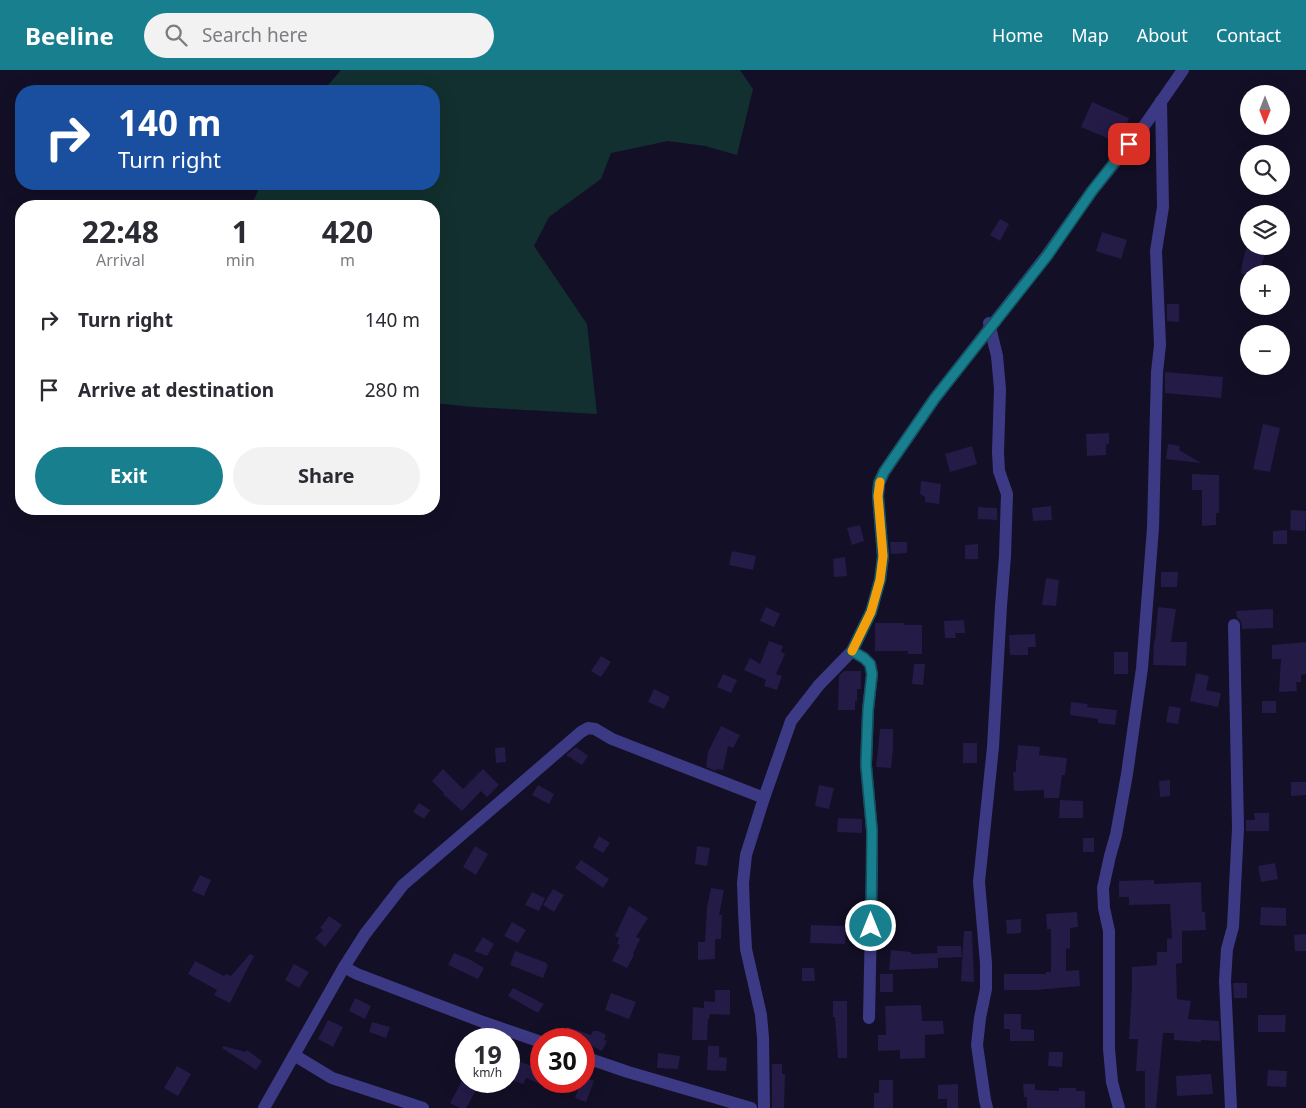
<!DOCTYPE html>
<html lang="en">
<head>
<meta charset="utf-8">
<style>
  :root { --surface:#fff; --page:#f2f2f3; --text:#2b2b33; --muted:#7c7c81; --accent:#187f8f }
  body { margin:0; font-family:"Noto Sans",sans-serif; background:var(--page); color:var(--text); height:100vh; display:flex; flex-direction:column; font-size:19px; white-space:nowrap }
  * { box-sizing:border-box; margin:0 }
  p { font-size:16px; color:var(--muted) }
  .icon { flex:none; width:28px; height:28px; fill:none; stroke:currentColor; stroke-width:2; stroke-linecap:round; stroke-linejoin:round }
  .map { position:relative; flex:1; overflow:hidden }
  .side { position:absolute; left:15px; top:130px; width:425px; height:315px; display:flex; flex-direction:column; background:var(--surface); border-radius:20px; box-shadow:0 5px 20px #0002 }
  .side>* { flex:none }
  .hud { position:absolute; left:15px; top:15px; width:425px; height:105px; border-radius:20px; box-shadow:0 5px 20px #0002; background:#1a4fa0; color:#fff; overflow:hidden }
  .needle { width:32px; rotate:180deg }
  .buttons { position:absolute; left:1240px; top:15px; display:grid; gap:10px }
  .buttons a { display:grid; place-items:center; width:50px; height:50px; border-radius:50%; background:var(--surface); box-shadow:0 5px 20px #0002; font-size:25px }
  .speed { position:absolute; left:455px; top:958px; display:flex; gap:10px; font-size:25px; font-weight:700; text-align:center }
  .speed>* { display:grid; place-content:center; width:65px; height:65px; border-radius:50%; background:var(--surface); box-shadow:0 5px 20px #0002; line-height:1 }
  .speed small { font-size:12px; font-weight:400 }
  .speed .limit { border:8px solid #d22; background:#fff; color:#111 }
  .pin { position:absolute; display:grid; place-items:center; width:42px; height:42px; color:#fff; margin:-21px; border-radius:10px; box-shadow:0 2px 8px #0006 }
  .me { position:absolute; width:55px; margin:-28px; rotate:0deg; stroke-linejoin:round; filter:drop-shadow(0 0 4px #0008) }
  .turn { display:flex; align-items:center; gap:18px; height:105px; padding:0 20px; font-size:22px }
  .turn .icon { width:65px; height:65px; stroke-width:2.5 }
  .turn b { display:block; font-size:35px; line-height:42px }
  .eta { display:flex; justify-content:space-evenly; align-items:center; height:85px; text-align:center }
  .eta b { font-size:30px; font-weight:700; line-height:35px }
  .primary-button { display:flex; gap:10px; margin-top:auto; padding:10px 20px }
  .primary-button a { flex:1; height:58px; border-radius:30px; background:var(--accent); color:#fff; font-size:20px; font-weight:700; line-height:58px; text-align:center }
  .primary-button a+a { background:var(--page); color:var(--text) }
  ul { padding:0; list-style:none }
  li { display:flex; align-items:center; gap:15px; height:70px; padding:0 20px }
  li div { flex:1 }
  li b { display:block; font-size:19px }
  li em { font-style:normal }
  header { display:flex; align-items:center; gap:30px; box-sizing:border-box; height:70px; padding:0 25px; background:var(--accent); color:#fff }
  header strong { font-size:24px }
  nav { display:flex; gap:28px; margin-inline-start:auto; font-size:18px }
  .search { width:350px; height:45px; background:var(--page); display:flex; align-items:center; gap:12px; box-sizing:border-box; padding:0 18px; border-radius:28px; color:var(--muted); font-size:19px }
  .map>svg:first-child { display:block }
</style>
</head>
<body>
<header>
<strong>Beeline</strong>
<div class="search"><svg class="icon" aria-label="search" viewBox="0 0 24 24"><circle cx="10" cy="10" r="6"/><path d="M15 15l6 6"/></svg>Search here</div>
<nav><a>Home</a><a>Map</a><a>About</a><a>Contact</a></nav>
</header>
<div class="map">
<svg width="1306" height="1038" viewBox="0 0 1306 1038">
  <rect width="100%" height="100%" fill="#130f26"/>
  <path fill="#12302f" d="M341,0H740L753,19L737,85L705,76L668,71L611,83L601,109L549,147L534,176L587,254L597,344L473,337L434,333V136H251L261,114H434V21H323Z"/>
  <g fill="#241b47">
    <path d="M1092,32L1129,48L1119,73L1081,57Z"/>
    <path d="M1000,149L1009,154L1000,171L990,165Z"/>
    <path d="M1102,162L1127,170L1121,189L1096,181Z"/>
    <path d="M1247,176L1266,181L1261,197L1255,196L1254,204H1241L1242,194Z"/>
    <path d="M1167,234H1179V252L1167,251Z"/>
    <path d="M1165,302L1223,307L1221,328L1165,323Z"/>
    <path d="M1263,354L1280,358L1270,402L1253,399Z"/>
    <path d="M1109,363V374H1106V385L1087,386L1086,364Z"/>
    <path d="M1168,374L1180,376L1179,380L1201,393L1166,389Z"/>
    <path d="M972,376L977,394L950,402L945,384Z"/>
    <path d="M1192,404L1219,405V443H1216V455L1202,456V420H1192Z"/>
    <path d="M921,411L941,414L939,434L925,432V427L920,424Z"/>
    <path d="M1051,436L1052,450L1033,451L1032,438Z"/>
    <path d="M978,437L997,438V450L978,449Z"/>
    <path d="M1291,440L1306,441L1305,461L1290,460Z"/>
    <path d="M860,455L864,471L852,475L847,458Z"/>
    <path d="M1287,460V474H1273V461Z"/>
    <path d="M890,472H907V483L891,484Z"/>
    <path d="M978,474V489H965V475Z"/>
    <path d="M732,481L756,486L753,500L729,495Z"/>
    <path d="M845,487L847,506L834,507L833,489Z"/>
    <path d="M1161,502H1178L1177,517H1161Z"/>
    <path d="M1046,508L1059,510L1056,536L1042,535Z"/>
    <path d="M766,537L780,544L774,557L760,551Z"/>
    <path d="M1158,537L1176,539L1171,572H1187L1186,596L1153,595L1154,571H1155Z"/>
    <path d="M1273,539V558L1242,559L1241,551L1237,548L1236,541Z"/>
    <path d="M964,550L965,563H955L956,568H945L944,551Z"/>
    <path d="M875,553H904V555H922V584H908V581H875Z"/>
    <path d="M1035,564L1036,577H1028V585H1010L1009,565Z"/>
    <path d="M769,571L783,576L781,582L785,584L776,604L782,606L777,620L764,616L766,610L744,600L750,588L760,594Z"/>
    <path d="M1306,572V604L1301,605V612H1296L1297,621L1279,622L1281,589H1272V575Z"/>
    <rect x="1114" y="582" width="14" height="22"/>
    <path d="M601,586L611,592L601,607L591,601Z"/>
    <path d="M914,594H925L923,615L912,614Z"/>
    <path d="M844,601H861V619H857V631H855V640H838L839,606Z"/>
    <path d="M1196,603L1209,606L1206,620L1221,623L1218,637L1190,631Z"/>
    <path d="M723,604L737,610L731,623L717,617Z"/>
    <path d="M654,619L670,627L664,639L648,632Z"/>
    <rect x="1262" y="631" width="14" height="12"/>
    <path d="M1071,632L1088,634L1087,637L1117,640L1115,655L1098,653V649L1070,645Z"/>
    <path d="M1169,636L1181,638L1178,654L1166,652Z"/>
    <path d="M721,656L740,665L733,678L728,676L723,700L716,699V701L706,697L708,682Z"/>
    <path d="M880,659H893V679L891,698L876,697Z"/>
    <rect x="963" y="673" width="14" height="20"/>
    <path d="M1018,675L1040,677L1039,685L1067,688L1065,705H1062L1059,728H1044V720L1014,721L1013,702H1016V690H1017Z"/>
    <path d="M505,677L506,692L496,693L495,678Z"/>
    <path d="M576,677L588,686L582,695L566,685Z"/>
    <path d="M443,699L463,719L483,699L499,715L487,727L481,721L462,741L443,724L444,723L432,711Z"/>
    <path d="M1170,710V726L1160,727L1159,711Z"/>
    <path d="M1291,712H1306V725L1291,726Z"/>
    <path d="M538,715L554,724L549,734L532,725Z"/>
    <path d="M819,715L834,718L829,739L815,736Z"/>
    <path d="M1060,730L1083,731V748H1059Z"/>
    <path d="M419,733L430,740L424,749L413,742Z"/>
    <path d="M1254,743H1269V761H1246V750H1255Z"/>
    <path d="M838,748L862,749V763L837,762Z"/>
    <path d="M599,766L610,773L603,783L593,777Z"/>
    <rect x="1083" y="768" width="11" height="14"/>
    <path d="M475,776L488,784L476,805L463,797Z"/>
    <path d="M697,776L710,778L707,796L695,794Z"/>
    <path d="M581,790L609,809L603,818L575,798Z"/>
    <path d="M1275,793L1278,809L1261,812L1258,796Z"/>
    <path d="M200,805L211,810L204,826L192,821Z"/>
    <path d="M1154,810V814L1201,812L1202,842H1205L1206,860L1182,861V893L1176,894L1177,929L1191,931L1188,949L1219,951L1220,971L1201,970V972L1174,970V963H1163L1156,1038H1145V1001H1136L1138,969H1129L1132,918V897L1157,895V882H1167V869L1172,868L1170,834L1129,835V827H1119V811Z"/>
    <path d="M711,818L724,820L719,845H722L721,869H715V889L698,890V872H705L707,837Z"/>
    <path d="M553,819L564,825L554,842L543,835Z"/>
    <path d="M532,822L545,828L539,841L525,835Z"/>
    <path d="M629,836L648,848L636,867L640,869L633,884L634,885L627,898L612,891L620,875L617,874L619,868L615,866Z"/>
    <path d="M1261,837L1286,838V856L1260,855Z"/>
    <path d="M1077,842L1078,857L1070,858V879L1066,878V901L1079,900L1080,916L1036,920H1004V904H1046V902H1051V859H1047L1046,844Z"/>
    <path d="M329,846L342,855L325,877L315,868L323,860L320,858Z"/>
    <path d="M1021,849V863L1007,864L1006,850Z"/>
    <path d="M512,852L526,860L518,873L504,866Z"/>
    <path d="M811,855L846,856L845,874L810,873Z"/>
    <path d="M964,861H972L974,912L961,911Z"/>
    <path d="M1306,864V881H1295L1294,865Z"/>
    <path d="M483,867L494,874L487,886L474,881Z"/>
    <path d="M937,876H961L962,887L938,888Z"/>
    <path d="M891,880L911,882V884L938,883V898L889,900Z"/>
    <path d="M515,881L547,893L546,894L548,895L543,908L510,895Z"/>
    <path d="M454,883L469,889L484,898L478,909L448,895Z"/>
    <path d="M250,884L254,886L230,933L214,925L217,920L188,904L195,891L224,906L226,904L231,906Z"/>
    <path d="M294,894L309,902L299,918L285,910Z"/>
    <path d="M802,898H814L815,911H802Z"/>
    <rect x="880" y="904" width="13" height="18"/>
    <path d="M1233,913H1247V928H1234Z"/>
    <path d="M513,918L544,934L538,943L508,926Z"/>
    <path d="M715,920H730V945L710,944L709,949H708L707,970H692L693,937L704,938V931L715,932Z"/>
    <path d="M611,923L636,932L629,949L605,940Z"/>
    <path d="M355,928L371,936L365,949L349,941Z"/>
    <path d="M833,931H847V988H838L835,947H833Z"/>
    <path d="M921,935L922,951H943L944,964L925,965V988L900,989V980L878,981V965H886L885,936Z"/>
    <path d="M1004,944H1021V959L1034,960V971H1010V959H1004Z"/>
    <path d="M1258,945H1286L1285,962H1258Z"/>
    <path d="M328,950L343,957L333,977L318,969Z"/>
    <path d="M372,952L390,957L386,968L369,962Z"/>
    <path d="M567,957L591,965L593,961H598L606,965L604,970L607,971L602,981L584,972V969H576L565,963Z"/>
    <path d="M223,976L246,982L247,980L262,991L256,1000L222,978Z"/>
    <path d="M708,976H719V987L727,988L726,1001L707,1000Z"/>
    <path d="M1049,982H1063L1062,997L1048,996Z"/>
    <path d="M658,983L680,986L678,999L657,998Z"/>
    <path d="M509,988L541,999V1014L526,1008L523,1014L509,1009Z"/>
    <path d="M772,994H782V1004H785L784,1038H772Z"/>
    <path d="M177,996L191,1004L178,1026L164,1018Z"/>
    <path d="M1268,1000L1287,1001L1286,1017L1267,1016Z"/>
    <path d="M1211,1004L1213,1024L1177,1026L1176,1006Z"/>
    <path d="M584,1007L594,1011L586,1032L575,1028L581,1011H584Z"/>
    <path d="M463,1009L478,1017L466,1038H460L450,1033Z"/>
    <path d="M879,1010H893V1038H874V1023H879Z"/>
    <path d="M958,1014V1038H947V1029H938V1015Z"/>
    <path d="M1023,1014H1035V1020L1059,1021V1018H1076V1021H1085V1038H1027V1027H1024Z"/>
  </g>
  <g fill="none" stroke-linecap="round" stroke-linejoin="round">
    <g stroke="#3d3a85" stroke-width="12">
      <path d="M852,581L864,588L870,594L872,604L868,640L866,695L872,761V801L869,948"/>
      <path d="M344,897L357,904L483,952L541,972"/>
      <path d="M294,985L332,1008L423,1038"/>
      <path d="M584,987L628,1002L751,1038"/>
      <path d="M264,1038L344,897L365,864L403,815L501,731L581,662L588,658L595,659L612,669L764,728"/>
      <path d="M764,1038L763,968L761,945L746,879L744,841L743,813L746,785L764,728L791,651L819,615L852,581L871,542L880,510L883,487L878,426L879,413L884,402L935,328L1047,185L1092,121L1142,59L1183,0"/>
      <path d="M987,1038L985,1030L977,975L980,948L986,919V893L979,812L993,677L1001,536L1005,486L1007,424L999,401L998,382L1000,319L997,286L989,253"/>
      <path d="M1119,1038L1112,1012L1109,979V861L1104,838L1103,818L1110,786L1116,765L1127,704L1142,598L1153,458L1157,302L1160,275L1156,181L1163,137L1161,31"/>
      <path d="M1231,1038L1225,911L1227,879L1233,857L1238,758L1234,555"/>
    </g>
  </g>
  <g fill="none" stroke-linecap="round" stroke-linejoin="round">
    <g stroke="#10535d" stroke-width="12">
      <path id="route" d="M871,856L872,761L866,695L868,640L872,604L870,594L864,588L852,581L871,542L880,510L883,486L878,426L879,413L884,402L935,328L1047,186L1092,121L1129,74"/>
    </g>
    <use href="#route" stroke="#187f8f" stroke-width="9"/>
    <path stroke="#f59e0b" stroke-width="9" d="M852,581L871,542L880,510L883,486L878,426L880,412"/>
  </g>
</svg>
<div class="buttons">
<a><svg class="needle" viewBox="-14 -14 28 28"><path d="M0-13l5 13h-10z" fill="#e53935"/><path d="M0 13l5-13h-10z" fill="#7c7c81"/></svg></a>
<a><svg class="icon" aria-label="search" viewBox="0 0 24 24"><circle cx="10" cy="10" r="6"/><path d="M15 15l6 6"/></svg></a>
<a><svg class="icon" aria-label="layers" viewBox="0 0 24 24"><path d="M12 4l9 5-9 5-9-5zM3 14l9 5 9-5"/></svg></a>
<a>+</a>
<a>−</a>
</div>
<div class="speed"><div>19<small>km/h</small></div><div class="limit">30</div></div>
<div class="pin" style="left:1129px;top:74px;background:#d93025"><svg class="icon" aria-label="arrive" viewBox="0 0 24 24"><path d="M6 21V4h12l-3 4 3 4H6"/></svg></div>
<svg class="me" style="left:871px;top:856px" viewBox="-20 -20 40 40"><circle r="17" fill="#187f8f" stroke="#fff" stroke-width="3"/><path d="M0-11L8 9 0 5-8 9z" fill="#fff"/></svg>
<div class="hud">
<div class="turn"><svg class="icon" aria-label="right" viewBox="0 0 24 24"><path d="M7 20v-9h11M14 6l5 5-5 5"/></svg><div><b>140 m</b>Turn right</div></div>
</div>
<section class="side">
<div class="eta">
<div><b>22:48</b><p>Arrival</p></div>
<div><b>1</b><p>min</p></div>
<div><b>420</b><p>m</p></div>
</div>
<ul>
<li><svg class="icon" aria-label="right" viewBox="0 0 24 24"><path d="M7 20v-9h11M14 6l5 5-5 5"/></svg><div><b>Turn right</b></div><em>140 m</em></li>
<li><svg class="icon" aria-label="arrive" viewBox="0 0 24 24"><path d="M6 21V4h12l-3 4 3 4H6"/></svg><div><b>Arrive at destination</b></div><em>280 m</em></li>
</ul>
<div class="primary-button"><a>Exit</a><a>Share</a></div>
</section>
</div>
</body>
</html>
